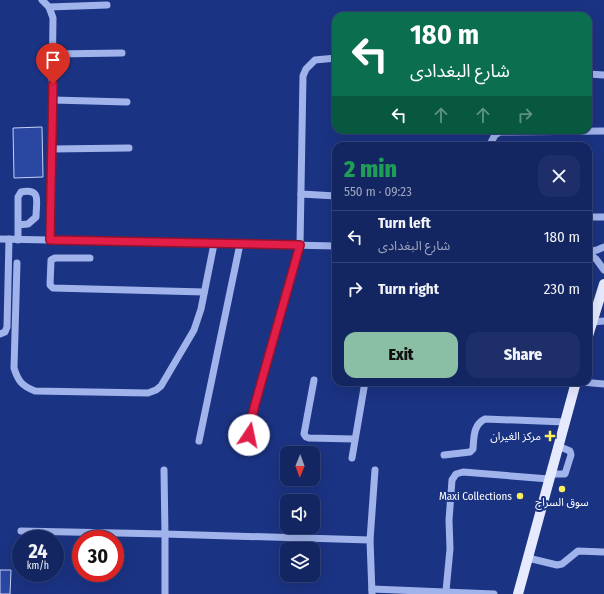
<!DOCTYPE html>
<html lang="en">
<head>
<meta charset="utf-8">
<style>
  :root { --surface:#142662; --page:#1d2e68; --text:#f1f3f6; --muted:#9da5be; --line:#334377; --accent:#8abfa5 }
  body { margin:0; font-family:"Fira Sans Condensed","Noto Sans Arabic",sans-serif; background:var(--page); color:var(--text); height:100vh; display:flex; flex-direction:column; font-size:15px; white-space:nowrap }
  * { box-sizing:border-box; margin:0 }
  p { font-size:13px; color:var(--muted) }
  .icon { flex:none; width:22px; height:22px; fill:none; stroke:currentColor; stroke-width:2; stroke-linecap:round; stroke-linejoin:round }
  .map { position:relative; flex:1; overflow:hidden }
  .drawer { position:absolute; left:332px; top:142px; width:260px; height:244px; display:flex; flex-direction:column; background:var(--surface); border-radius:12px; box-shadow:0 4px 16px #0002,0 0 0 1px var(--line) }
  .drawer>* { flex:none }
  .top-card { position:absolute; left:332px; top:12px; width:260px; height:122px; border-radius:12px; box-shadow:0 4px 16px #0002,0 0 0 1px var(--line); background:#0b6e4f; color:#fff; overflow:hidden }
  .needle { width:26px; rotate:181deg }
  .fabs { position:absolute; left:280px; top:446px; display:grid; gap:8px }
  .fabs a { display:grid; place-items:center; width:40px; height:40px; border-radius:8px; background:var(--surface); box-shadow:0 4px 16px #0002,0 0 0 1px var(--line); font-size:20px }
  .speed { position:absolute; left:12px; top:530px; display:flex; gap:8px; font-size:20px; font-weight:700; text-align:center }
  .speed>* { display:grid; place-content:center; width:52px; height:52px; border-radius:50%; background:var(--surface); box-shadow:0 4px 16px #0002,0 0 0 1px var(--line); line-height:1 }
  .speed small { font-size:10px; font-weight:400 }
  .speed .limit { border:6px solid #d22; background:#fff; color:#111 }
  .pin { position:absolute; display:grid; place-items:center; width:34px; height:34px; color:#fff; margin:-41px -17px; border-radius:50% 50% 50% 0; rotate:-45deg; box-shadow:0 0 4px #0007 }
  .pin .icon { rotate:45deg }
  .me { position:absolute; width:44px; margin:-22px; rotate:11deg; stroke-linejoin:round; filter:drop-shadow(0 0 3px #0008) }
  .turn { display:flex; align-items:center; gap:14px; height:84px; padding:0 12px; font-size:18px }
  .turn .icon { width:52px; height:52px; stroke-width:2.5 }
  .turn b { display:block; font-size:28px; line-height:34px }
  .lanes { display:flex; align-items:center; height:38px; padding:0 12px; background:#0003; justify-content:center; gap:20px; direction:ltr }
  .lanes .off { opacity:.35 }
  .round { display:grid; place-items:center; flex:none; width:42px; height:42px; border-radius:12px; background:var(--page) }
  .head { display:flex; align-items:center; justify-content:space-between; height:68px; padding:0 12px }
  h1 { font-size:24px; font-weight:800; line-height:30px; color:#1e9e55 }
  .primary-button { display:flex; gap:8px; margin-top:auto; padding:8px 12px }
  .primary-button a { flex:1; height:46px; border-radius:12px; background:var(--accent); color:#111; font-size:16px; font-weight:800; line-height:46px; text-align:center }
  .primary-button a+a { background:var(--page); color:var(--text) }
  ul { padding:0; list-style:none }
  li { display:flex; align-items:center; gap:12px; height:52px; padding:0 12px; border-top:1px solid var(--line) }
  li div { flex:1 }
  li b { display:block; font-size:15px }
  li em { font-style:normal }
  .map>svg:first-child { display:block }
</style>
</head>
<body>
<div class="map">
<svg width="604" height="594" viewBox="0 0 604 594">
  <rect width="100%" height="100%" fill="#1b3383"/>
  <g fill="#2a47a1" stroke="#c6d2f8">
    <path d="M42,127L43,177L14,178L13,128Z"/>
    <path d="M0,570H11L10,594H0Z"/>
  </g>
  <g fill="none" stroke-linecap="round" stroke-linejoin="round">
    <g stroke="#a1b3eb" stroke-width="7">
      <path d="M42,0L49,7L53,18L50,240"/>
      <path d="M49,7L107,5"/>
      <path d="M54,54L122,53"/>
      <path d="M588,74L604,75"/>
      <path d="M53,100L127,102"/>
      <path d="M489,146L495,135L500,132L604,131"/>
      <path d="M52,149L129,148"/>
      <path d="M301,194L336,196"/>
      <path d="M588,217H604"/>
      <path d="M0,239L336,246"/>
      <path d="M18,240V197L21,192C42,188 36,202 36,217L28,224L18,225"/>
      <path d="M588,252L597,250L604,247"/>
      <path d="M588,253L596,259L604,270"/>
      <path d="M90,258H55L51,260L50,285L53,288L204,292"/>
      <path d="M17,263L14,368C18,381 22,386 35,391L148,393L156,390L161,386L194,330L201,309L214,244"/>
      <path d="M592,322L604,321"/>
      <path d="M0,334L5,332L7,327L9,239"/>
      <path d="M314,380L304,434L306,437L309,438L354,439"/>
      <path d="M581,382L604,384"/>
      <path d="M199,441L240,244"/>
      <path d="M246,449L254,407L300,245L303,76L306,69L315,60L336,58"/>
      <path d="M444,455L470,452L473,449C474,437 473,425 485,419L565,422"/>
      <path d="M352,458L365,382"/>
      <path d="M164,470L165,534L370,540L372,594"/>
      <path d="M550,474H565L571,455L570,451L558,446"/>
      <path d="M21,531L165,534V594"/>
      <path d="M370,540L375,470"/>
      <path d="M528,558L557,565L562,564L578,551L604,552"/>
      <path d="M372,589L494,594"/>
      <path d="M446,591L450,549L449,520L452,480L456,474L463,472L549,479"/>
    </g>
    <g stroke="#e5eafe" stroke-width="10">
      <path d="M588,336L604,284"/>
      <path d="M518,594L576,382"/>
    </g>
  </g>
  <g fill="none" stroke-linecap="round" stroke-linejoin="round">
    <g stroke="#92132f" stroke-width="10">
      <path id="route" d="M53,84L50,240L300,245L254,408L249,435"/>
    </g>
    <use href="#route" stroke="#e11d48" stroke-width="7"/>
  </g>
  <g fill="#fcef5e" stroke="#1b3383" stroke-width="1.5">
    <path d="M548 430h4v4h4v4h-4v4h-4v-4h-4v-4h4z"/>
    <circle cx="562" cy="489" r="4"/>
    <circle cx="520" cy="496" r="4"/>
  </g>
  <g text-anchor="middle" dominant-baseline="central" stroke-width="4" stroke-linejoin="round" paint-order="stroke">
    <g font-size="11" fill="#fff" stroke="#1b3383" text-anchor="end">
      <text x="541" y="436">مركز الغيران</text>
      <text x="512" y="496">Maxi Collections</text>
      <text x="562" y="502" text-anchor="middle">سوق السراج</text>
    </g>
  </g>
</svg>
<div class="fabs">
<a><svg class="needle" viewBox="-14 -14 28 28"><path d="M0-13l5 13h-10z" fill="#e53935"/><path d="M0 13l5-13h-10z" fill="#9da5be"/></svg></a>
<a><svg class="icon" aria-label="sound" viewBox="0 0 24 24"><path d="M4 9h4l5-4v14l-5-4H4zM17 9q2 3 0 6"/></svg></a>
<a><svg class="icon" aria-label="layers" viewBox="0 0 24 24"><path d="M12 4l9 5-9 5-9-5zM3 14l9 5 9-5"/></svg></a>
</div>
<div class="speed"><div>24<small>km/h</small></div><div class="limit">30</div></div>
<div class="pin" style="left:53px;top:84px;background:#d93025"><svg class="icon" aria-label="arrive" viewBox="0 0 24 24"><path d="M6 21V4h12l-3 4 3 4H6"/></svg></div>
<svg class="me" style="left:249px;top:435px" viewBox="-20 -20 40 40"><circle r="19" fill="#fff"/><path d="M0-13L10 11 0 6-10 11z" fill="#e11d48"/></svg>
<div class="top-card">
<div class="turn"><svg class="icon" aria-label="left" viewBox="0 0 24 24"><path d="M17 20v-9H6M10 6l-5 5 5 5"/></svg><div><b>180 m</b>شارع البغدادى</div></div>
<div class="lanes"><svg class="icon" aria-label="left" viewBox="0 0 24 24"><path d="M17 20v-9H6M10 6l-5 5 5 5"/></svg><svg class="icon off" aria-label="ahead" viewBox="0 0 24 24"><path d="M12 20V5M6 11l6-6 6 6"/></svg><svg class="icon off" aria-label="ahead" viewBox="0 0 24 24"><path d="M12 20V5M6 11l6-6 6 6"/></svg><svg class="icon off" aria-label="right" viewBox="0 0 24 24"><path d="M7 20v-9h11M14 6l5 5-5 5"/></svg></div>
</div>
<section class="drawer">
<div class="head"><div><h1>2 min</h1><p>550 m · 09:23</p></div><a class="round"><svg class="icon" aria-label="close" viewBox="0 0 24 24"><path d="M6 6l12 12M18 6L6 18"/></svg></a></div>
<ul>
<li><svg class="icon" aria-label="left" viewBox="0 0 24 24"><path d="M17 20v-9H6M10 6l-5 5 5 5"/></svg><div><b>Turn left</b><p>شارع البغدادى</p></div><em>180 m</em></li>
<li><svg class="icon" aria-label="right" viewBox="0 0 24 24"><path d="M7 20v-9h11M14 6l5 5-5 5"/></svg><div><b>Turn right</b></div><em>230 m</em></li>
</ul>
<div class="primary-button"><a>Exit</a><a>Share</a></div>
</section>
</div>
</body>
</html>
